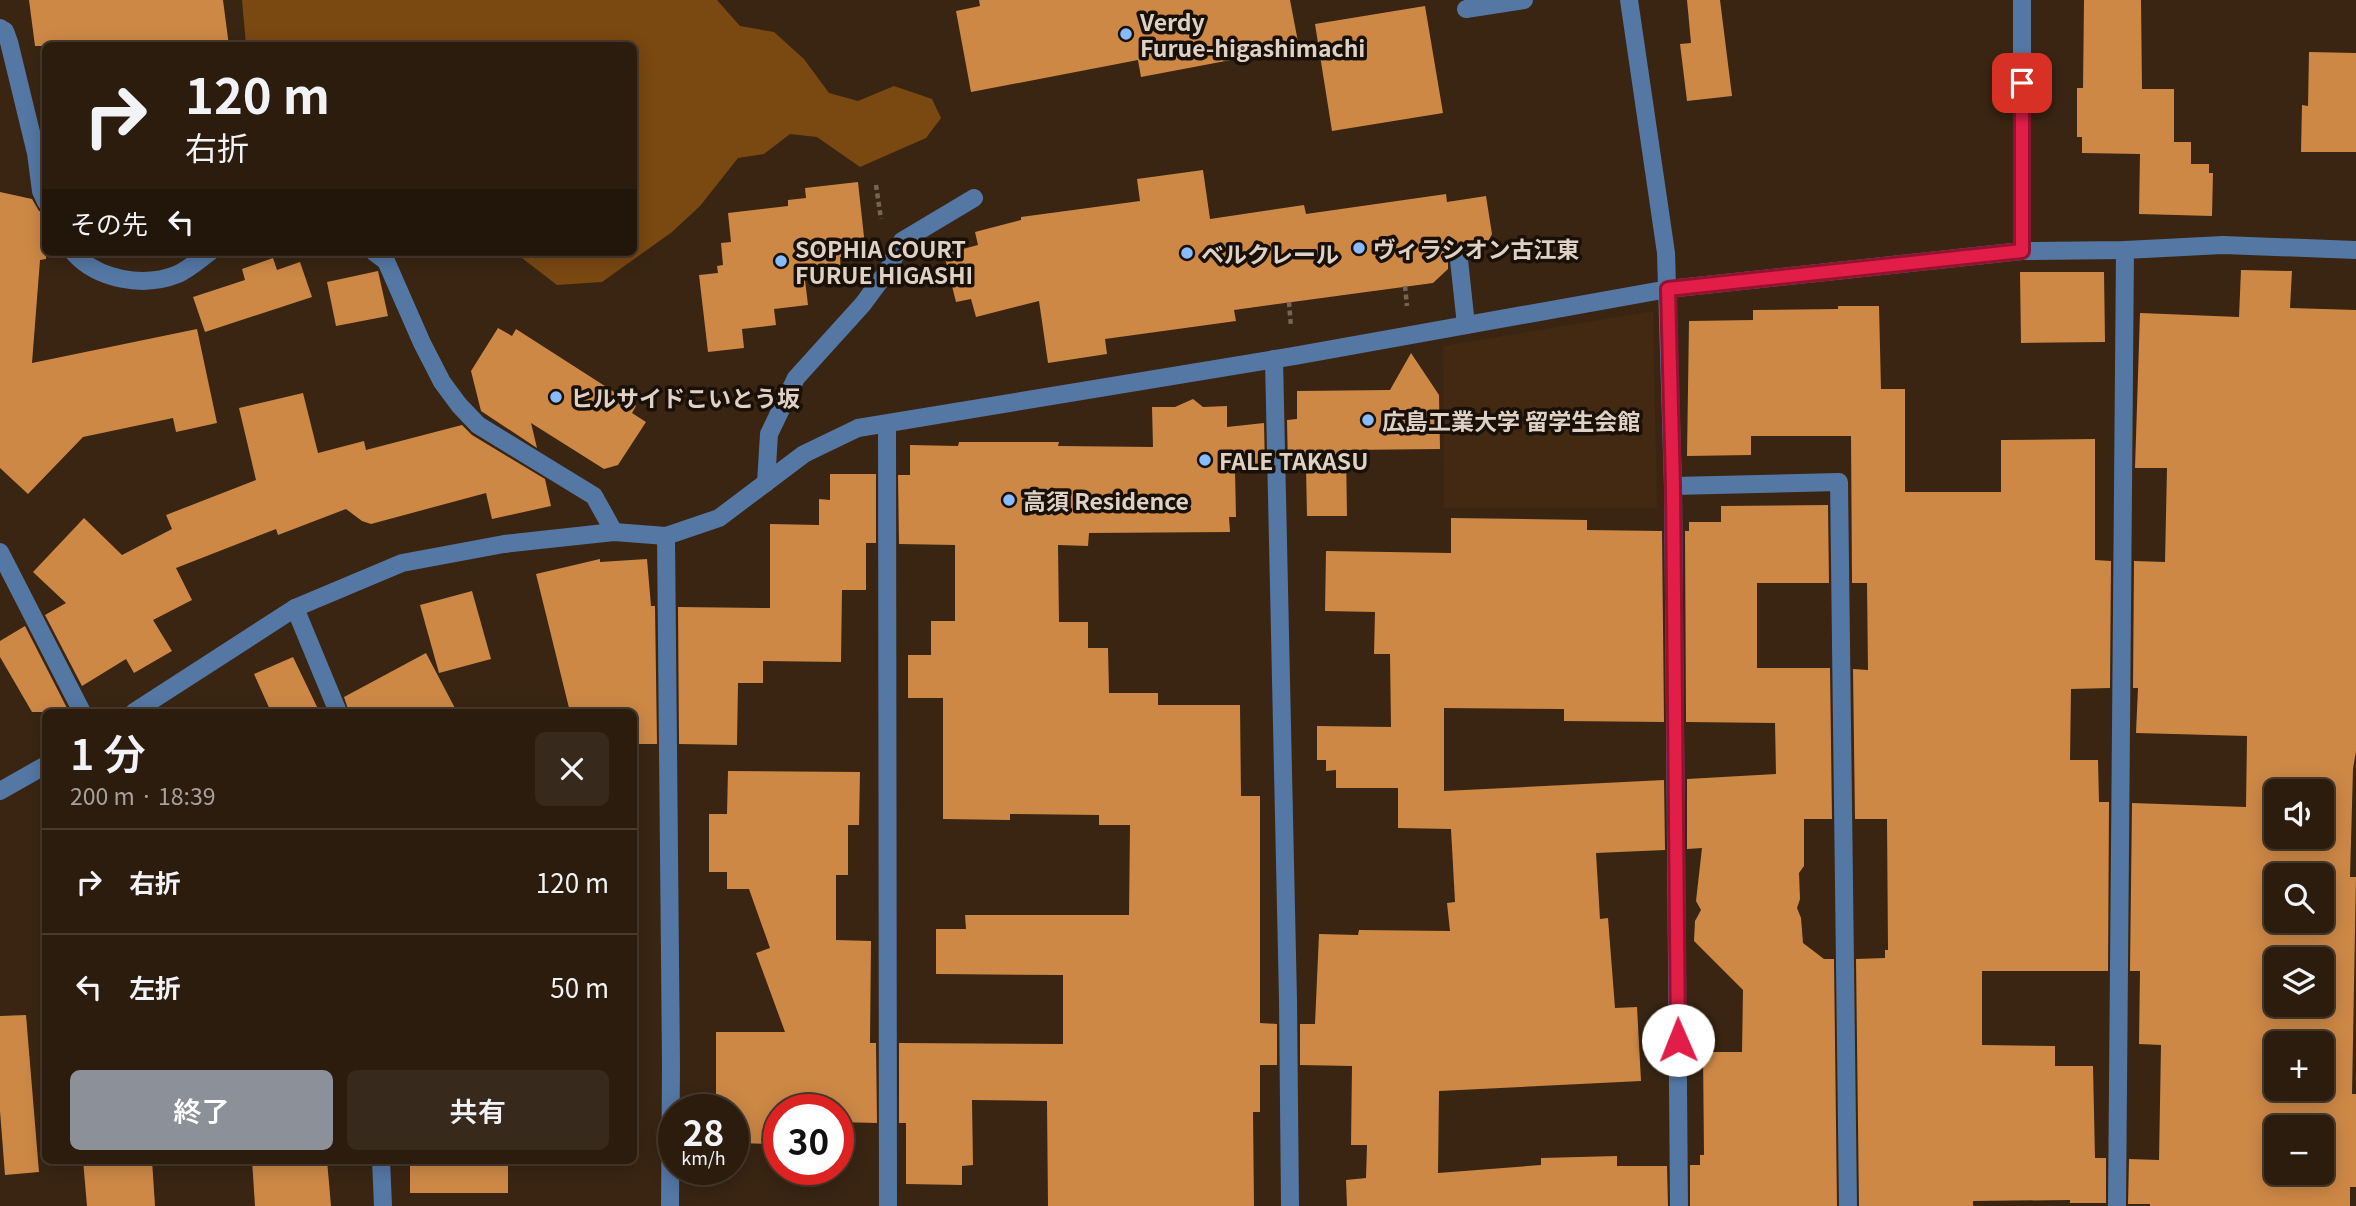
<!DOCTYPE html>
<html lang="ja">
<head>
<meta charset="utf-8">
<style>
  :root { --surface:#2b1c0e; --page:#37291c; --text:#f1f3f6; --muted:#a6a19e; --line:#473a2e; --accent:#8c9099 }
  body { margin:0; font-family:Georgia,"Noto Sans JP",serif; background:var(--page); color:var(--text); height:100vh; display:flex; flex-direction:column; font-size:26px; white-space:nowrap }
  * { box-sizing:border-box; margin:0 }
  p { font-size:23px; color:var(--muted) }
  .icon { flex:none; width:38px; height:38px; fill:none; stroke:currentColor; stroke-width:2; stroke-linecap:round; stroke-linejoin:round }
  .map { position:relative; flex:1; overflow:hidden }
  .drawer { position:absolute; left:42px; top:709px; width:595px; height:455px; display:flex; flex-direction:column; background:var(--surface); border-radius:10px; box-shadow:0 4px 18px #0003,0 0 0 2px var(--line) }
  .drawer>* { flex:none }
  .guide { position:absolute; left:42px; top:42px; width:595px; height:214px; border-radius:10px; box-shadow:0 4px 18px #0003,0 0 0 2px var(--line); background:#2b1c0e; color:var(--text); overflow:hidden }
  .fabs { position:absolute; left:2264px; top:779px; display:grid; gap:14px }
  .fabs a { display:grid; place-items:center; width:70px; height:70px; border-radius:10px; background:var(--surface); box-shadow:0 4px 18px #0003,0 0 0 2px var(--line); font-size:35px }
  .speed { position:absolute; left:658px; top:1094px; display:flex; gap:14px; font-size:35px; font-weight:700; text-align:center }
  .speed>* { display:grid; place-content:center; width:91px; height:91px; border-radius:50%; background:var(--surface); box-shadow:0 4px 18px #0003,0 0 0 2px var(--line); line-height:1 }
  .speed small { font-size:18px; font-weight:400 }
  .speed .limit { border:10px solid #d22; background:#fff; color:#111 }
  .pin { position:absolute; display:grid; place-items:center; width:60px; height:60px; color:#fff; margin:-30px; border-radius:14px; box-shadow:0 4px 10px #0006 }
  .me { position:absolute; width:77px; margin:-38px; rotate:359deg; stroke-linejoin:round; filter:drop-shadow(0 0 5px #0008) }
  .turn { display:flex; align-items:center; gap:24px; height:147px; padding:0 28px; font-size:32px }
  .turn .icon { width:91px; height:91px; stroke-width:2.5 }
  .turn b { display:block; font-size:49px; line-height:60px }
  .then { display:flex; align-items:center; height:66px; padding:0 28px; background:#0003; gap:14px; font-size:26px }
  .round { display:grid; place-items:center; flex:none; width:74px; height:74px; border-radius:10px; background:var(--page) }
  .head { display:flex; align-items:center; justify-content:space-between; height:119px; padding:0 28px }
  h1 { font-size:42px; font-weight:600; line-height:52px }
  .primary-button { display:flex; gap:14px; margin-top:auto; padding:14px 28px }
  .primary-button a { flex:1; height:80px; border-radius:10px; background:var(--accent); color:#fff; font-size:28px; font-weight:600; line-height:80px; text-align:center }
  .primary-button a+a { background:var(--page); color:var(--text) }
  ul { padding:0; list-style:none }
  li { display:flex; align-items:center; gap:21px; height:105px; padding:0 28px; border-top:2px solid var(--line) }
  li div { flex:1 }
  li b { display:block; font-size:26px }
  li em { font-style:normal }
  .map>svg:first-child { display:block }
</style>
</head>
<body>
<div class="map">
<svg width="2356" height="1206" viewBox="0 0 2356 1206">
  <rect width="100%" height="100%" fill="#392512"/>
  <path fill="#432911" d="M1653,311L1657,508H1444L1443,346Z"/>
  <path fill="#7a4811" d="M242,0H717L740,26L774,32L804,59L829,93L858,101L894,86L932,99L941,118L926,138L860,167L817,137L790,134L764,154L738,158L700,206L672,232L602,282L557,285L514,252H634V46L246,45Z"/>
  <g fill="#cd8846" fill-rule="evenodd">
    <path d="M29,0H223L229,46H35Z"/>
    <path d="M979,0H1290L1299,47L1141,77L1138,60L971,92L956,11L980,6Z"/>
    <path d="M1687,0H1720L1732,96L1687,101L1680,44L1691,43Z"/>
    <path d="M2084,0H2141L2142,89H2174V142H2191V164H2209V173H2213L2212,216L2139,214L2140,154L2082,153V137H2077V88H2083Z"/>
    <path d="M1425,6L1443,113L1332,131L1315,24Z"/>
    <path d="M2309,52L2356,53V152H2301L2302,105L2308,106Z"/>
    <path d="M1203,170L1210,219L1304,205L1306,214L1446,194L1447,202L1486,196L1492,234L1486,246L1469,255L1463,249L1452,251L1448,256V269L1433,283L1234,310L1236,321L1105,339L1107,354L1048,363L1039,301L976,317L971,299L956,302L944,254L978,245L975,232L1021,220V217L1140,201L1137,179Z"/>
    <path d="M858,182L866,255L840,257L841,277L805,280L808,305L774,309L776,325L742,329L744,348L708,352L699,275L718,273L717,266L723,265L721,243L731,242L728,213L788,206V200L806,198L805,188Z"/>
    <path d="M0,192L32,199L39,211L46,213V259L40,260L32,363L197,329L217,423L176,432L173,418L83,437L28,494L0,468Z"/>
    <path d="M273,258L277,270L300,262L312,297L205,332L193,297L245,280L242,269Z"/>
    <path d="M2241,270L2292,271L2290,308L2356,310V751L2353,769L2350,877H2356L2352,1094H2356V1187H2350V1206H2150V1204H2128L2129,1159L2159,1160L2161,1045L2139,1044L2140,971H2130L2132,803L2246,807L2247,736L2136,733L2138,688H2133L2134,561L2165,562L2167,468H2135L2140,313L2239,317ZM2277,791H2322V836H2277ZM2277,875H2322V920H2277ZM2277,959H2322V1004H2277ZM2277,1043H2322V1088H2277ZM2277,1127H2322V1172H2277Z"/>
    <path d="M378,271L388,316L336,326L327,282Z"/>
    <path d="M2020,272H2104L2105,342L2021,343Z"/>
    <path d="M1838,306H1879L1881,389H1905V492H2001V440L2095,439V560L2111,561L2110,688L2071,689L2070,760H2098L2099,802H2109L2108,971H1982V1045L2055,1046V1066H2093L2095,1158H2106V1203H2070V1200L1973,1201V1206H1859L1856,959L1885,958V950H1888L1887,819H1855L1853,669L1868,670L1867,583H1852L1851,436H1751V455L1687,456L1689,321L1753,320V310L1838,309Z"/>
    <path d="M498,328L512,336L516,329L636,406L632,413L646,422L618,465L604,469L531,423L537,448L481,411L471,371Z"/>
    <path d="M1411,353L1439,395L1440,449L1346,450L1347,516H1307L1306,468H1288L1287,420L1297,419V391L1390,390Z"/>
    <path d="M303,393L318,453L364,441L366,450L462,425L472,435L545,479L551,506L492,519L486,493L371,524L362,521L346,509L278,535L276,529L176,568L192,600L153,620L172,651L134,673L126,659L82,686L45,615L66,603L33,572L84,518L122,555L172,529L166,515L256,480L239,408Z"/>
    <path d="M1193,399L1203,407L1227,406V427L1264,423L1265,469L1235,470L1236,517H1229L1230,532L1089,533L1088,546L1058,545L1059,622H1088V648H1108L1109,693H1158V705H1240L1241,796H1260V1023L1277,1024V1065H1260V1112H1253L1254,1206H1048L1047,1101L972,1100L973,1165L962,1166V1185L906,1184V1123H899V1043L1063,1044V975L936,974V929H966L965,915H1129L1130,825H1099V815L1010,814V820L943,819V698H908V655H931V621H955V545L899,544L898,475H910V445L958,446L959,442H1059L1058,446L1153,447L1152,407H1175Z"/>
    <path d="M830,474H876V543H866V590H842L841,662L763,661V683H738L737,745L679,744L678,607L770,608V524L819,525V499L830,500Z"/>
    <path d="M1828,505L1829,583H1757V668H1830L1832,819H1804V866L1799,873L1800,899L1797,908L1801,918L1803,943L1824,959H1834L1837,1206H1690V1165H1700V1155H1704L1703,1052H1742L1743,990L1694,941L1695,921L1701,910L1696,901L1702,848L1687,849V779L1776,774L1775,723L1686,722L1685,531H1689V522H1721V506Z"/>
    <path d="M1451,518L1587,520V530L1662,531L1664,722L1564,721V709L1444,708V791L1664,780L1665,850L1596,853L1600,919L1608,918L1615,1008L1637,1007L1641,1081L1439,1091L1438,1173L1541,1165V1158L1617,1156V1166H1667L1668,1206H1347L1346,1180L1366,1178L1367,1145H1351L1352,1066L1300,1065V1024H1315L1319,934L1358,935L1359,930L1450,931L1447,903L1455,902L1451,829L1398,828V788H1336V770L1326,771V760H1317V726L1391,727L1390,654H1374L1375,612L1325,611L1326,551L1451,553Z"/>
    <path d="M600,559V562L647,559L651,606H655L657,744H634V712H570L536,574Z"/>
    <path d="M472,591L491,659L439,673L420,605Z"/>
    <path d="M25,626L69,712H32L0,657V641Z"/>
    <path d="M426,653L457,712H349L344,697Z"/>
    <path d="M293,657L319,711L324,708L326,712H271L254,674Z"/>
    <path d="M728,771L860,772L859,825H848V875H836V940L871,941L870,1043H876L877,1123L838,1122V1110H779V1144L733,1143V1110H716V1032H785L756,953L770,948L749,889H727V872H709V814H727Z"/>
    <path d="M26,1015L39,1172L5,1175L0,1111V1016Z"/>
    <path d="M83,1160H152L155,1206H87Z"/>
    <path d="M252,1160H327L331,1206H255Z"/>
    <rect x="410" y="1160" width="98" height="33"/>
  </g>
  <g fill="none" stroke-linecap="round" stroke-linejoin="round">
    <g stroke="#766454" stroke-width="4.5" stroke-dasharray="5 3.5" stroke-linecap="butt">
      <path d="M876,185L881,219"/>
      <path d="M1405,286L1407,306"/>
      <path d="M1289,302L1291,327"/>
    </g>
    <g stroke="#5477a4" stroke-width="18">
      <path d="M1629,0L1666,253L1673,486L1679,1206"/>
      <path d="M1466,9L1524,0"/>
      <path d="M0,28L5,31L9,42L36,153L41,191L46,202"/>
      <path d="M2022,251V0"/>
      <path d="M73,252C97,280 144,288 178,274C189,269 200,259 210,252"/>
      <path d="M374,252L386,261L422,343L442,382L459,405L478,425L594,496L614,532"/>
      <path d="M1459,260L1466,325"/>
      <path d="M1274,359L1288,1000L1290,1206"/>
      <path d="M887,424L888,1206"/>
      <path d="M766,483L769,434L796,378L863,304L888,270L902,241L974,198"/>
      <path d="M1673,486L1839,482L1848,1206"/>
      <path d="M666,536L671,1065L670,1206"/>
      <path d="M0,552L82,712"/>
      <path d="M295,608L338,712"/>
      <path d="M134,712L295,608L402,563L504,544L614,532L666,536L719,518L804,454L858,428L1294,356L1668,289L2022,251L2125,250L2223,245L2356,250"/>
      <path d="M0,791L46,765"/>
      <path d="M381,1160L383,1206"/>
      <path d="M2117,1206L2125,250"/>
    </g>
  </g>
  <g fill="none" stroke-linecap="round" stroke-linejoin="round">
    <g stroke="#92132f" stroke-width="18">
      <path id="route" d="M1678,1040L1673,486L1668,289L2022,251V83"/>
    </g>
    <use href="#route" stroke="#e11d48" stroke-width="12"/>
  </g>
  <g fill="#87bbfb" stroke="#191008" stroke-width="2.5">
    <circle cx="1126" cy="34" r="7"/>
    <circle cx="1359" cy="248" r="7"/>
    <circle cx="1187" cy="253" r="7"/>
    <circle cx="781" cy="261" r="7"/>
    <circle cx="556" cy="397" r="7"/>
    <circle cx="1368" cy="420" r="7"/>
    <circle cx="1205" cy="460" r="7"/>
    <circle cx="1009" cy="500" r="7"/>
  </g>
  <g text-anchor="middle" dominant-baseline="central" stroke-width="7" stroke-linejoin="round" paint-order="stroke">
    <g font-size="23" font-weight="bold" fill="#dfd1c6" stroke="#191008" text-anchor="start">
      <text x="1140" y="21">Verdy<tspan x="1140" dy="26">Furue-higashimachi</tspan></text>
      <text x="795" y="248">SOPHIA COURT<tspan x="795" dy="26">FURUE HIGASHI</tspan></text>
      <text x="1373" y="248">ヴィラシオン古江東</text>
      <text x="1201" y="253">ベルクレール</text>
      <text x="570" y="397">ヒルサイドこいとう坂</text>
      <text x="1382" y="420">広島工業大学 留学生会館</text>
      <text x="1219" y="460">FALE TAKASU</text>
      <text x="1023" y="500">高須 Residence</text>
    </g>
  </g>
</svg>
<div class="fabs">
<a><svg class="icon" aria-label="sound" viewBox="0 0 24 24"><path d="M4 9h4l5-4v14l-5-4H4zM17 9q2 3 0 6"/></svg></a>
<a><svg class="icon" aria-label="search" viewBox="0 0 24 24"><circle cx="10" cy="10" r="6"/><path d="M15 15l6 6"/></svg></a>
<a><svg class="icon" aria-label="layers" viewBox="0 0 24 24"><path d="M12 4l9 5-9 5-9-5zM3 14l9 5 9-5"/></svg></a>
<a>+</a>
<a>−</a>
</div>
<div class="speed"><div>28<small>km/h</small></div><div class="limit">30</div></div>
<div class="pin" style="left:2022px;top:83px;background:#d93025"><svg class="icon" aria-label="arrive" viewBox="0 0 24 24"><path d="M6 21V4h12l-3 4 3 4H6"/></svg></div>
<svg class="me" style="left:1678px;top:1040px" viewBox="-20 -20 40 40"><circle r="19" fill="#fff"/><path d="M0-13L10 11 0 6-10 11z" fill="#e11d48"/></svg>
<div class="guide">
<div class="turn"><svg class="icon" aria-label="right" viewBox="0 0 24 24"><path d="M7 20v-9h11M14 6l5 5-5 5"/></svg><div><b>120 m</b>右折</div></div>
<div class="then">その先<svg class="icon" aria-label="left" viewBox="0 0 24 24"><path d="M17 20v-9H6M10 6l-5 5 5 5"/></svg></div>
</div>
<section class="drawer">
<div class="head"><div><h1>1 分</h1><p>200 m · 18:39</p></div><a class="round"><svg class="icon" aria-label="close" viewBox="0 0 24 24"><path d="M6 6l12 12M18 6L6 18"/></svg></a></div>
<ul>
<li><svg class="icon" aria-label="right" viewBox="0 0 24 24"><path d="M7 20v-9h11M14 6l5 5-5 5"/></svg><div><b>右折</b></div><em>120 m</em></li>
<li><svg class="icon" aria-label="left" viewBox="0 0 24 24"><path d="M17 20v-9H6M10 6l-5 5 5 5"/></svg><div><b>左折</b></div><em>50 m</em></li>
</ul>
<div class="primary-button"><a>終了</a><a>共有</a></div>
</section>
</div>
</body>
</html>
